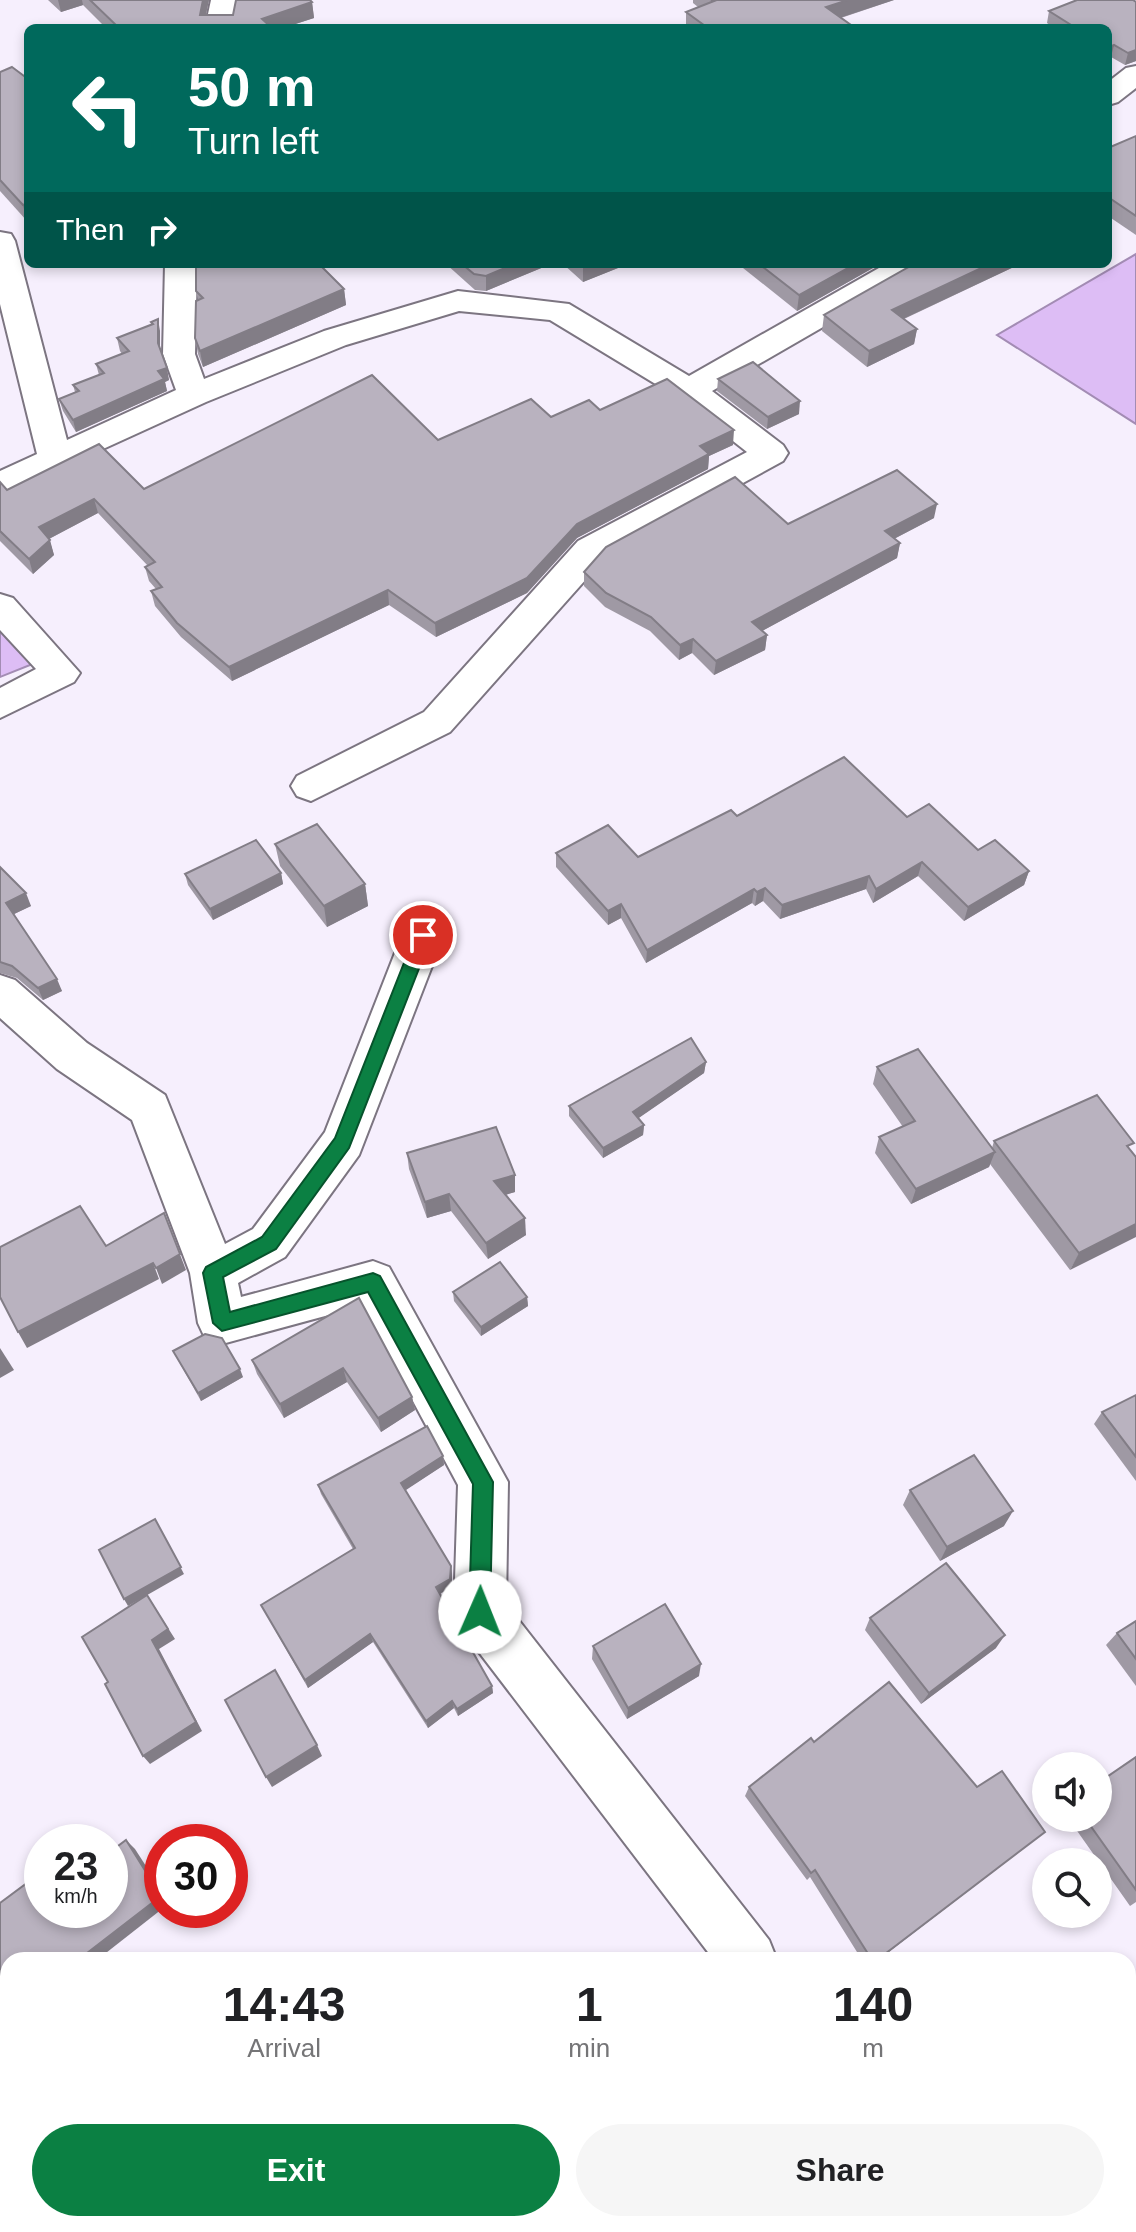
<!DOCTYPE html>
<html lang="en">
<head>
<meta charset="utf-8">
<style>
  :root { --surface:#fff; --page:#f6f6f6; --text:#202124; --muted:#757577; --accent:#0b8043 }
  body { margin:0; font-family:Helvetica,sans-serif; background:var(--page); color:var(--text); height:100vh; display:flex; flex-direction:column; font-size:30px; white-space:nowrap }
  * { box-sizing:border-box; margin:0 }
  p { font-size:26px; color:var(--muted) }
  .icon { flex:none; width:44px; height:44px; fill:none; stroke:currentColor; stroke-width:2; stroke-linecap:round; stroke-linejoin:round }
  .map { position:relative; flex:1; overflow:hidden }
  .details { position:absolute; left:0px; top:1952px; width:1136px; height:280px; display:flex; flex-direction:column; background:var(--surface); border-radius:24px 24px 0 0; box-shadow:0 4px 12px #0003 }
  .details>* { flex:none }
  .top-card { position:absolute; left:24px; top:24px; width:1088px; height:244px; border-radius:12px; box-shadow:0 4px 12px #0003; background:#00695c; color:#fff; overflow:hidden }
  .buttons { position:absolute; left:1032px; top:1752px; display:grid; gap:16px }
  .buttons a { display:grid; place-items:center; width:80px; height:80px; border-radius:50%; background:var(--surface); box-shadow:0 4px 12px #0003; font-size:40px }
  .speed { position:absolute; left:24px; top:1824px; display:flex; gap:16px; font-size:40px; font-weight:700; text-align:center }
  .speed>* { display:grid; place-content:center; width:104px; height:104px; border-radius:50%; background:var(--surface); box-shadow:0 4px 12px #0003; line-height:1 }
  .speed small { font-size:20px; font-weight:400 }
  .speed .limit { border:12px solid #d22; background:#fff; color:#111 }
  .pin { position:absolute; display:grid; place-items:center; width:68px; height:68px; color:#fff; margin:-34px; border:4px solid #fff; border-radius:50%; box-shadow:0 2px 8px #0007 }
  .me { position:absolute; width:88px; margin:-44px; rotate:1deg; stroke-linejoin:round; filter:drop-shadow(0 0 6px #0008) }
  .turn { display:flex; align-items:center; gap:28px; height:168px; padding:0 32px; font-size:36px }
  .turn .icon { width:104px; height:104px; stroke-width:2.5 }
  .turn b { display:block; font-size:56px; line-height:68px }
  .then { display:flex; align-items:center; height:76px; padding:0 32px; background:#0003; gap:16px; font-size:30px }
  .eta { display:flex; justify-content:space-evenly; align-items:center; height:136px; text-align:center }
  .eta b { font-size:48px; font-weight:600; line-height:56px }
  .action { display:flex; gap:16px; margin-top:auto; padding:16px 32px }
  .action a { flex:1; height:92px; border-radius:48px; background:var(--accent); color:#fff; font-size:32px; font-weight:600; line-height:92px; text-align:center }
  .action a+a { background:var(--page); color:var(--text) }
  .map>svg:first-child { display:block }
</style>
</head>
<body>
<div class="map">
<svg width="1136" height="2232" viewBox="0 0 1136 2232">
  <rect width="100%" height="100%" fill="#f6effd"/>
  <g fill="#ddbdf5" stroke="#a38cb4" stroke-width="2">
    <path d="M1136,254V424L997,335Z"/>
    <path d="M0,621L35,663L0,677Z"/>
  </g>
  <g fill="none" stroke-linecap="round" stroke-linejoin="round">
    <g stroke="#7c7581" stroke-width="4">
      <g id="minor">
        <path d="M211,0H239L233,28H205Z"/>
        <path d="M1136,66V88L1118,102L1108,105V82L1126,68Z"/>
        <path d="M0,232L11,234L15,241L67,440L176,390L163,354L165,264H197L195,354L204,379L324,331L458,291L569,304L689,376L886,264H925L920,271L712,391L783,445L788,453L783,461L604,559L450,732L311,801L297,796L291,786L297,776L424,712L578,541L747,452L677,397L550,320L459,311L346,345L206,402L0,496V471L37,454L0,304Z"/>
        <path d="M0,594L13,598L80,673L74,682L0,718V688L36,669L0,630Z"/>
        <path d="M423,919L438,923L444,935L359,1155L285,1257L238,1283L241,1297L373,1261L389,1267L508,1482L506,1604L769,1940L777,1960H714L462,1630L454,1612L458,1485L362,1306L222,1344L205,1338L198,1323L190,1273L132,1120L57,1069L0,1018V975L15,980L87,1043L165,1095L225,1244L253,1229L325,1132L402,935L408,923Z"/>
        <path d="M0,1998L8,2001V2070L0,2067Z"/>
        <path d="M87,2224H148L151,2232H90Z"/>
        <path d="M882,2224H944L947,2232H885Z"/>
      </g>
    </g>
    <use href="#minor" fill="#fff" fill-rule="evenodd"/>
  </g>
  <g fill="#9f99a4">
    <path d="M48,0H209L206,15H233L312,2L314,18L283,28H106L83,5L61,12Z"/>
    <path d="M693,0H894L841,18L851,28H686V12L698,7L693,3Z"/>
    <path d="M1136,2V61L1125,65L1111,57L1108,28H1054L1047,23L1049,11Z"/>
    <path d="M0,72L28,79V220L27,221L0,191Z"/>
    <path d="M1136,136V235L1108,216V148Z"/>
    <path d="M446,264H551L486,291L475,290Z"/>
    <path d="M563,264H628L583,282Z"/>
    <path d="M738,264H880L797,311Z"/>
    <path d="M914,264H1020L904,319L917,329L914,344L867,367L822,331L824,315Z"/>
    <path d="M344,289L346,305L203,367L198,354L195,338L198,300L196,291Z"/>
    <path d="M151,322L160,331V350L169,380L165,382L167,391L76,432L63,411L59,399L75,392L73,385L99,375L96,364L122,354L120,351L117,338L152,325Z"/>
    <path d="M718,379L799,414L767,429L717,391Z"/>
    <path d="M600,410L733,445L709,456L708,469L577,538L527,593L436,637L389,605L232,681L181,637L155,606L151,591L156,589L149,581L145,567L148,566L98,513L49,539L54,555L33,574L0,541V482L7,490L144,489L438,440L551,417Z"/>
    <path d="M934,518L894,539L900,543L897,558L762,631L767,635L765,650L714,675L692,653L679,660L650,631L605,607L584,586V572L788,524Z"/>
    <path d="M737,816L907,817L978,850L1029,871L1024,885L964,921L918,876L873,903L866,889L780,919L763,901L755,906L752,903L646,963L621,918L608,925L556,867V853L638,857Z"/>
    <path d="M275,844L365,884L368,906L327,927L280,866Z"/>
    <path d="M0,867L31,906L14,914L62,991L43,1000L17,978L0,973Z"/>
    <path d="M281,873L283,884L213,920L188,885L185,874Z"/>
    <path d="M706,1062L704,1073L638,1118L644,1125L643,1135L603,1158L569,1116V1106Z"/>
    <path d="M877,1067L992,1148L994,1141L1130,1150L1136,1157L1070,1270L990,1164L989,1167L911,1204L875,1153L879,1137L903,1127L873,1084Z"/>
    <path d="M407,1153L515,1192L505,1195L526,1235L488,1259L451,1211L427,1218L409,1169Z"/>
    <path d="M453,1292L527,1297L528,1306L481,1336L454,1301Z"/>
    <path d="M359,1298L412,1397L415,1410L381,1432L347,1382L284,1418L257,1374L252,1360Z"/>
    <path d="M173,1351L243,1377L201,1401Z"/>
    <path d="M1136,1395V1481L1094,1424L1102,1412Z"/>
    <path d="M443,1456L444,1465L405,1490L451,1566L452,1574V1587L440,1594L492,1686L493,1693L458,1716L454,1708L428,1728L373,1642L308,1688L261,1605L353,1549L321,1494L318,1485Z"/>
    <path d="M910,1490L1004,1526L940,1561L903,1505Z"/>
    <path d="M870,1618L996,1648L921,1704L865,1630Z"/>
    <path d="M1136,1621V1686L1106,1645L1117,1633Z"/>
    <path d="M593,1646L699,1676L627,1719L592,1659Z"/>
    <path d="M814,1742L977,1787L1045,1832L878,1960H862L810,1877L807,1880L745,1796L749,1787Z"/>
    <path d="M1136,1757V1902L1130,1906L1068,1818H1098Z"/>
  </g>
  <g fill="#827d86">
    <path d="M58,0H82L83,5L61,12Z"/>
    <path d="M203,0H209L203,28L200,15Z"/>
    <path d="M848,0H894L824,23L826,7Z"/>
    <path d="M312,2L314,18L283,28H263L262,19Z"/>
    <path d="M1114,45L1111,57L1108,59V48Z"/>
    <path d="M1136,50V61L1125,65L1128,53Z"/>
    <path d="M28,203V220L27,221L23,205Z"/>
    <path d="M514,264H551L486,291V276Z"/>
    <path d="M589,264H628L583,282V266Z"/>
    <path d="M855,264H880L797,311L799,295Z"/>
    <path d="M990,264H1020L890,325L892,310Z"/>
    <path d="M344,289L346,305L203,367L200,351Z"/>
    <path d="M158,319L160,331V355L158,343Z"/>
    <path d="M917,329L914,344L867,367L869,351Z"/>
    <path d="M167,368L169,380L165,382L167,391L76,432L73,420L158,371Z"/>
    <path d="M800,401L799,414L767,429L768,417Z"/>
    <path d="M734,430L733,445L709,456L708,469L577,538L527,593L436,637L435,623L577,524L700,446Z"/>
    <path d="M94,499L98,513L43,542L39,527Z"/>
    <path d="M937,504L934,518L882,545L885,531Z"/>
    <path d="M50,540L54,555L33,574L29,559Z"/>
    <path d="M900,543L897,558L751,637L752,622Z"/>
    <path d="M388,590L389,605L232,681L229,667Z"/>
    <path d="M767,635L765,650L714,675L716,661Z"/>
    <path d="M693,639L692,653L679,660L680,645Z"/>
    <path d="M922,862L918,876L873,903L876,889Z"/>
    <path d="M1029,871L1024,885L964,921L968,907Z"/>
    <path d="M281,873L283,884L213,920L210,909Z"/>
    <path d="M869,876L866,889L780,919L782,905Z"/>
    <path d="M365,884L368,906L327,927L324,906Z"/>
    <path d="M765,888L763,901L755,906L757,892Z"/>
    <path d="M754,889L752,903L646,963L647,950Z"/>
    <path d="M26,893L31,906L12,915L6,903Z"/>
    <path d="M621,904V918L608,925V911Z"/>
    <path d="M57,979L62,991L43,1000L38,988Z"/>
    <path d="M706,1062L704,1073L633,1122V1112Z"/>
    <path d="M644,1125L643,1135L603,1158V1148Z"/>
    <path d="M995,1152L989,1167L911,1204L916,1189Z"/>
    <path d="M515,1175V1192L495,1198L494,1181Z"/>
    <path d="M449,1194L451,1211L427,1218L425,1202Z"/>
    <path d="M164,1213L186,1270L162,1284L156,1268Z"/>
    <path d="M525,1218L526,1235L488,1259L486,1243Z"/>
    <path d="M1136,1224V1237L1070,1270L1079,1253Z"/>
    <path d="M153,1263L159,1279L27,1348L18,1332Z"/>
    <path d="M527,1297L528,1306L481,1336V1327Z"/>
    <path d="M0,1348L14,1370L0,1378Z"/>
    <path d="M343,1368L347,1382L284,1418L280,1404Z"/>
    <path d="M240,1369L243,1377L201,1401L198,1393Z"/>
    <path d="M412,1397L415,1410L381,1432L378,1418Z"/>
    <path d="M443,1456L444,1465L403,1492L401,1483Z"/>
    <path d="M1013,1511L1004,1526L940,1561L947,1547Z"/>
    <path d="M155,1519L184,1574L128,1606L124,1599Z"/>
    <path d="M451,1566L452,1574V1587L437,1595L436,1587Z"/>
    <path d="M147,1595L175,1639L159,1649L202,1731L150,1764L143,1756L152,1640Z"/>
    <path d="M370,1634L373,1642L308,1688L305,1680Z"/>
    <path d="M1005,1635L996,1648L921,1704L929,1693Z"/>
    <path d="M701,1664L699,1676L627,1719L628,1708Z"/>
    <path d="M492,1686L493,1693L458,1716L457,1709Z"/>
    <path d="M452,1701L454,1708L428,1728L426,1721Z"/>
    <path d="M317,1745L322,1756L272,1787L266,1777Z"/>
    <path d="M1045,1832L878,1960H877Z"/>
    <path d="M126,1840L135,1849L162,1891V1909L97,1960H78Z"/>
    <path d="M27,1883L39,1891L42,1895V1905Z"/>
    <path d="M8,2015V2026L0,2023V2021Z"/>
    <path d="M0,2069L8,2073V2094L0,2078Z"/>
    <path d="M8,2132V2144L0,2151V2138Z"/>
    <path d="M450,2224H454L444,2232H441Z"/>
  </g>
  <g fill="#b9b2bf" stroke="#827d86" stroke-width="2">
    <path d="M90,0H203L200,15H233L236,0H310L312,2L262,19L272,28H119Z"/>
    <path d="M711,0H848L826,7L851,25L843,28H708L686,12L714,1Z"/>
    <path d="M1077,0H1133L1136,2V50L1128,53L1114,45L1108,48V28H1076L1049,11Z"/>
    <path d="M12,67L28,79V203L23,205L0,180V72Z"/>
    <path d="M1136,136V216L1108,197V148Z"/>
    <path d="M196,264H319L344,289L200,351L195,338L196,301L203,298L196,291Z"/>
    <path d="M462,264H514L486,276L474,274Z"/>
    <path d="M759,264H855L799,295Z"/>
    <path d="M914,264H990L892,310L917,329L869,351L824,315Z"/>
    <path d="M158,319V343L167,368L158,371L164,379L73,420L59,399L79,391L73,385L104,373L96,364L129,351L117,338L153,324L151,322Z"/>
    <path d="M753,362L800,401L768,417L718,379Z"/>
    <path d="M372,375L438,440L531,399L551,417L589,400L600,410L667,379L734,430L700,446L709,454L577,524L527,578L435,623L388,590L229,667L177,623L151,591L162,587L145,567L155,562L94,499L39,527L50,540L29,559L0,531V482L7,490L99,444L144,489Z"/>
    <path d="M897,470L937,504L885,531L900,543L752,622L767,635L716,661L693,639L680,645L651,617L606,593L584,572L606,547L735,477L788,524Z"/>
    <path d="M844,757L907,817L929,804L978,850L995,840L1029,871L968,907L922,862L876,889L869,876L782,905L765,888L757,892L754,889L647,950L621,904L608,911L556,853L608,825L638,857L731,810L737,816Z"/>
    <path d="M317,824L365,884L324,906L275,844Z"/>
    <path d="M256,840L281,873L210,909L185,874Z"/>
    <path d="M0,867L26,893L6,903L57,979L38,988L12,966L0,962Z"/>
    <path d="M691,1038L706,1062L633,1112L644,1125L603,1148L569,1106Z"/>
    <path d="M918,1049L995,1152L916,1189L879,1137L915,1121L877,1067Z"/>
    <path d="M1097,1095L1134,1143L1127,1146L1136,1157V1224L1079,1253L994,1141Z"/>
    <path d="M496,1127L515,1175L494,1181L525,1218L486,1243L449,1194L425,1202L407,1153Z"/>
    <path d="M80,1206L106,1246L164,1213L180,1254L156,1268L153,1263L18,1332L0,1297V1247Z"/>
    <path d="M500,1262L527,1297L481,1327L453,1292Z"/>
    <path d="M359,1298L412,1397L378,1418L343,1368L280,1404L252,1360Z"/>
    <path d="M205,1334L222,1338L240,1369L198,1393L173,1351Z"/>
    <path d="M1136,1395V1457L1102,1412Z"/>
    <path d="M427,1426L443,1456L401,1483L451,1566L450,1579L436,1587L492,1686L457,1709L452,1701L426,1721L370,1634L305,1680L261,1605L355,1548L318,1485Z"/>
    <path d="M974,1455L1013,1511L947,1547L910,1490Z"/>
    <path d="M155,1519L181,1567L124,1599L99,1550Z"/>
    <path d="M946,1563L1005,1635L929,1693L870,1618Z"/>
    <path d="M147,1595L168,1629L152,1640L196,1722L143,1756L105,1684L108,1682L82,1637Z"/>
    <path d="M665,1604L701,1664L628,1708L593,1646Z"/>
    <path d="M1136,1621V1659L1117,1633Z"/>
    <path d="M275,1670L317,1745L266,1777L225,1700Z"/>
    <path d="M889,1682L977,1787L1002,1771L1045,1832L877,1960H872L815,1870L811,1873L749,1787L811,1738L814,1742Z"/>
    <path d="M1136,1757V1890L1085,1818H1098V1783Z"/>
    <path d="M126,1840L161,1896L78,1960H8V2015L0,2021V1903L27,1883L41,1904H42V1910H110V1852Z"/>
    <path d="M0,2078L8,2094V2132L0,2138Z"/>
    <path d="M398,2224H450L441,2232H403Z"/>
  </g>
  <path fill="#0b8043" stroke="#07532c" stroke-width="2" d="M423,928L432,935L349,1148L276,1249L223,1277L230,1312L373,1273L380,1276L493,1482L490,1612L487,1620L480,1623L472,1620L469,1612L473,1484L368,1292L222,1331L213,1323L203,1273L206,1267L262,1237L335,1138L415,935Z"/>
</svg>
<div class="buttons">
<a><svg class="icon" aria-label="sound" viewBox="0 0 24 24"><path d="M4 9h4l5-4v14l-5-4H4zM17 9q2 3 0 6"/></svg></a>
<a><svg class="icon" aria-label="search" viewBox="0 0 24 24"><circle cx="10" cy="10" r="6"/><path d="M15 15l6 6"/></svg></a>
</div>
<div class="speed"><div>23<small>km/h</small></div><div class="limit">30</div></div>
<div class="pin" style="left:423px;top:935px;background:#d93025"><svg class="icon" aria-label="arrive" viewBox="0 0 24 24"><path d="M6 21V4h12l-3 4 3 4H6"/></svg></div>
<svg class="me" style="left:480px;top:1612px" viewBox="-20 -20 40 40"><circle r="19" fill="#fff"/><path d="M0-13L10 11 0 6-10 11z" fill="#0b8043"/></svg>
<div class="top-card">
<div class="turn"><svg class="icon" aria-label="left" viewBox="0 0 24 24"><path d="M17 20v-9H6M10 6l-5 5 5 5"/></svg><div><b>50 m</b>Turn left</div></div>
<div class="then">Then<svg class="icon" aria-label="right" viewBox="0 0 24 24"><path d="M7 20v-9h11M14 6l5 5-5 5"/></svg></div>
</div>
<section class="details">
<div class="eta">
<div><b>14:43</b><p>Arrival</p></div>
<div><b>1</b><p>min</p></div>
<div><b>140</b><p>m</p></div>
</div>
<div class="action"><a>Exit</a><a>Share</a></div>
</section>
</div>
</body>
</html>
